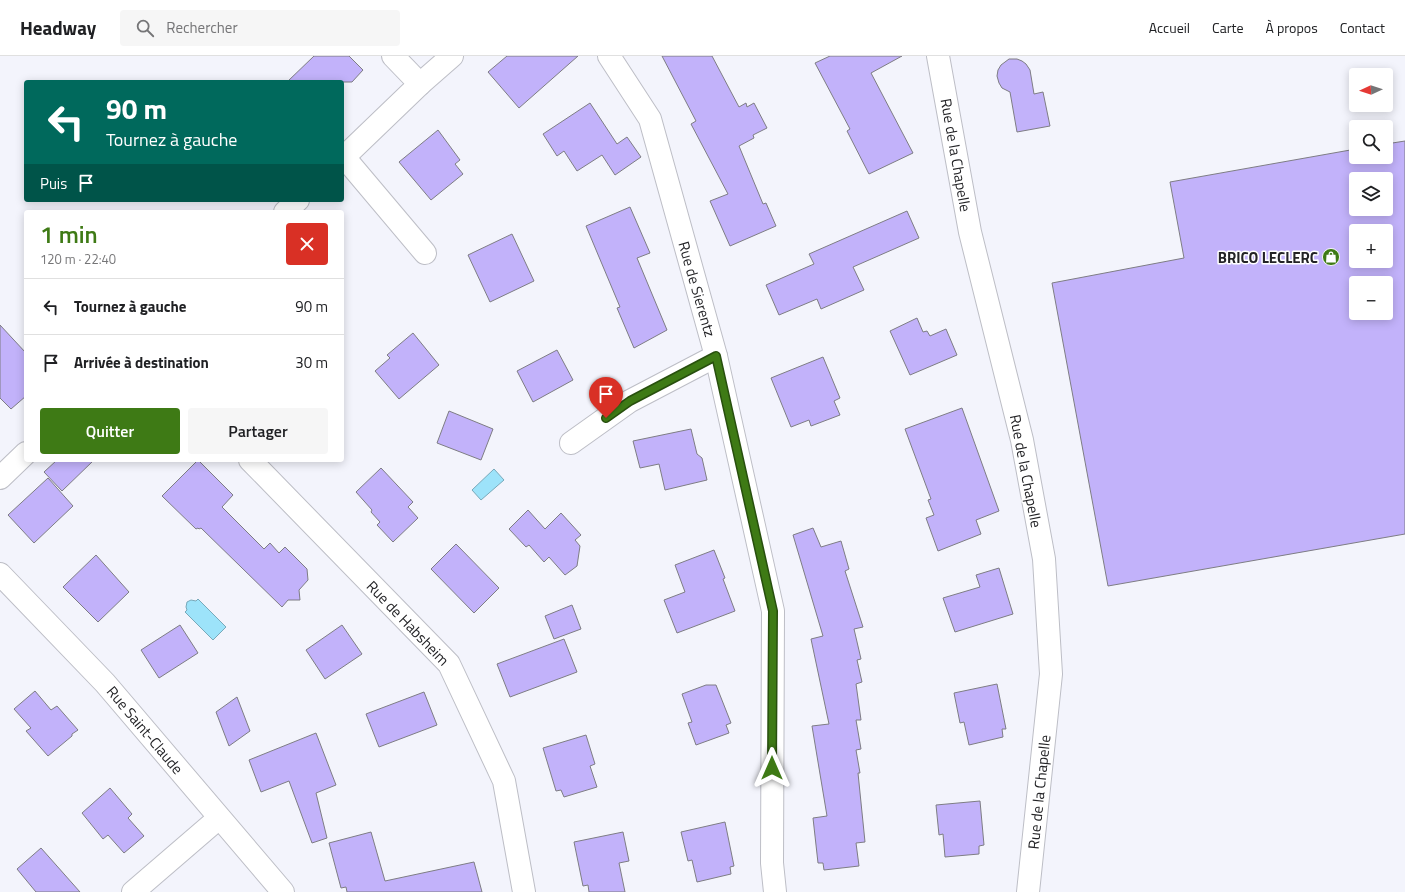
<!DOCTYPE html>
<html lang="fr">
<head>
<meta charset="utf-8">
<style>
  :root { --surface:#fff; --page:#f6f6f6; --text:#202124; --muted:#757577; --line:#e0e0e0; --accent:#3e7a15 }
  body { margin:0; font-family:"Titillium Web",sans-serif; background:var(--page); color:var(--text); height:100vh; display:flex; flex-direction:column; font-size:15px; white-space:nowrap }
  * { box-sizing:border-box; margin:0 }
  p { font-size:13px; color:var(--muted) }
  .icon { flex:none; width:22px; height:22px; fill:none; stroke:currentColor; stroke-width:2; stroke-linecap:round; stroke-linejoin:round }
  .map { position:relative; flex:1; overflow:hidden }
  .panel { position:absolute; left:24px; top:154px; width:320px; height:252px; display:flex; flex-direction:column; background:var(--surface); border-radius:4px; box-shadow:0 2px 10px #0003 }
  .panel>* { flex:none }
  .banner { position:absolute; left:24px; top:24px; width:320px; height:122px; border-radius:4px; box-shadow:0 2px 10px #0003; background:#00695c; color:#fff; overflow:hidden }
  .needle { width:26px; rotate:267deg }
  .tools { position:absolute; left:1349px; top:12px; display:grid; gap:8px }
  .tools a { display:grid; place-items:center; width:44px; height:44px; border-radius:4px; background:var(--surface); box-shadow:0 2px 10px #0003; font-size:20px }
  .pin { position:absolute; display:grid; place-items:center; width:34px; height:34px; color:#fff; margin:-41px -17px; border-radius:50% 50% 50% 0; rotate:-45deg; box-shadow:0 0 4px #0007 }
  .pin .icon { rotate:45deg }
  .me { position:absolute; width:44px; margin:-22px; rotate:0deg; stroke-linejoin:round; filter:drop-shadow(0 0 3px #0008) }
  .turn { display:flex; align-items:center; gap:14px; height:84px; padding:0 16px; font-size:18px }
  .turn .icon { width:52px; height:52px; stroke-width:2.5 }
  .turn b { display:block; font-size:28px; line-height:34px }
  .then { display:flex; align-items:center; height:38px; padding:0 16px; background:#0003; gap:8px; font-size:15px }
  .round { display:grid; place-items:center; flex:none; width:42px; height:42px; border-radius:4px; background:var(--page) }
  .head { display:flex; align-items:center; justify-content:space-between; height:68px; padding:0 16px }
  h1 { font-size:24px; font-weight:600; line-height:30px; color:var(--accent) }
  .action { display:flex; gap:8px; margin-top:auto; padding:8px 16px }
  .action a { flex:1; height:46px; border-radius:4px; background:var(--accent); color:#fff; font-size:16px; font-weight:600; line-height:46px; text-align:center }
  .action a+a { background:var(--page); color:var(--text) }
  ul { padding:0; list-style:none }
  li { display:flex; align-items:center; gap:12px; height:56px; padding:0 16px; border-top:1px solid var(--line) }
  li div { flex:1 }
  li b { display:block; font-size:15px }
  li em { font-style:normal }
  header { display:flex; align-items:center; gap:24px; box-sizing:border-box; height:56px; padding:0 20px; background:var(--surface); border-bottom:1px solid var(--line) }
  header strong { font-size:19px }
  nav { display:flex; gap:22px; margin-inline-start:auto; font-size:14px }
  .search { width:280px; height:36px; background:var(--page); display:flex; align-items:center; gap:10px; box-sizing:border-box; padding:0 14px; border-radius:4px; color:var(--muted); font-size:15px }
  .map>svg:first-child { display:block }
</style>
</head>
<body>
<header>
<strong>Headway</strong>
<div class="search"><svg class="icon" aria-label="search" viewBox="0 0 24 24"><circle cx="10" cy="10" r="6"/><path d="M15 15l6 6"/></svg>Rechercher</div>
<nav><a>Accueil</a><a>Carte</a><a>À propos</a><a>Contact</a></nav>
</header>
<div class="map">
<svg width="1405" height="836" viewBox="0 0 1405 836">
  <rect width="100%" height="100%" fill="#f3f4fc"/>
  <g fill="#9de3fa" stroke="#78a9ba">
    <path d="M494,413L504,424L481,444L472,434Z"/>
    <path d="M198,543L226,571L213,584L185,556L187,554L186,551L187,546L191,544L196,545Z"/>
  </g>
  <g fill="#c2b2fa" stroke="#7e7d84" fill-rule="evenodd">
    <path d="M314,0H349L363,14L352,26H287Z"/>
    <path d="M507,0H578L519,52L488,16Z"/>
    <path d="M662,0H712L739,51L746,47L747,51L754,47L767,72L753,79L754,82L739,90L763,148L766,147L776,170L730,190L710,145L728,138L691,68L696,65Z"/>
    <path d="M830,0H902L871,17L913,97L869,118L847,75L850,73L815,7Z"/>
    <path d="M1009,3H1017L1022,5L1026,8L1030,14L1034,38L1043,36L1050,70L1017,76L1010,36L1002,32L999,27L997,20L998,14L1001,9Z"/>
    <path d="M590,47L617,88L627,81L641,101L615,119L602,99L577,115L564,95L557,100L543,78Z"/>
    <path d="M438,74L460,104L455,108L463,118L431,144L399,106Z"/>
    <path d="M1405,85V478L1108,530L1052,227L1184,202L1170,126L1356,93V101H1386V88ZM1356,123H1386V153H1356ZM1356,175H1386V205H1356ZM1356,227H1386V257H1356Z"/>
    <path d="M630,151L650,197L637,202L667,274L634,292L617,252L620,251L586,170Z"/>
    <path d="M907,155L919,182L853,211L864,234L821,253L817,243L779,259L766,229L814,208L809,198Z"/>
    <path d="M512,178L534,225L490,246L468,199Z"/>
    <path d="M917,262L923,276L927,275L930,280L946,273L957,299L910,319L890,275Z"/>
    <path d="M0,269L26,297V340L11,353L0,342Z"/>
    <path d="M413,277L439,309L399,343L375,315L390,302L387,299Z"/>
    <path d="M557,294L573,324L533,346L517,315Z"/>
    <path d="M823,301L840,342L834,345L840,359L811,370L809,364L791,371L771,322Z"/>
    <path d="M962,352L999,455L976,464L981,478L938,495L926,462L934,459L928,444L931,443L905,373Z"/>
    <path d="M449,355L493,373L481,404L437,387Z"/>
    <path d="M691,373L697,398L702,402L707,424L665,434L659,408L640,412L633,385Z"/>
    <path d="M57,404H94L62,435L44,416Z"/>
    <path d="M198,404L233,439L222,451L264,493L270,487L279,497L285,491L307,513L308,524L299,534L300,544H288L282,551L201,472L199,473L198,472L196,473L162,440Z"/>
    <path d="M381,412L413,446L408,451L418,462L393,486L377,469L380,466L371,456L372,454L356,436Z"/>
    <path d="M48,422L73,450L34,487L8,459Z"/>
    <path d="M528,454L545,473L561,457L581,479L575,484L580,490L577,510L565,519L549,501L544,506L529,489L526,491L509,473Z"/>
    <path d="M813,472L821,491L841,485L849,513L845,515L863,571L854,573L861,603L857,604L862,626L856,628L861,664H856L861,693L856,694L860,717H858L865,786L856,787L859,810L824,814L823,807H818L813,762L827,760L812,670L829,668L811,583L823,580L793,479Z"/>
    <path d="M456,488L499,532L474,557L431,513Z"/>
    <path d="M714,494L725,522L723,523L735,555L677,577L664,544L685,536L675,509Z"/>
    <path d="M96,499L129,536L98,566L63,531Z"/>
    <path d="M999,512L1013,558L955,576L943,542L980,531L976,519Z"/>
    <path d="M572,549L581,573L554,583L545,560Z"/>
    <path d="M180,569L198,597L159,622L141,594Z"/>
    <path d="M342,569L362,598L325,623L306,594Z"/>
    <path d="M564,583L577,616L510,641L497,608Z"/>
    <path d="M997,628L1006,673H1002L1003,681L969,689L964,666L960,667L954,637Z"/>
    <path d="M706,629H716L731,667L726,669L729,677L696,689L688,667L692,666L682,638Z"/>
    <path d="M35,635L51,654L57,650L78,674L72,678V680L48,700L26,675L31,672L14,653Z"/>
    <path d="M424,636L437,669L379,691L366,658Z"/>
    <path d="M237,641L250,675L229,690L216,656Z"/>
    <path d="M316,677L336,729L316,737L327,782L312,787L289,725L261,736L249,704Z"/>
    <path d="M586,679L595,708L590,710L597,731L564,741L561,734L556,735L543,692Z"/>
    <path d="M110,732L132,758L128,762L144,780L124,797L108,779L103,783L82,757Z"/>
    <path d="M980,745L984,789L979,790V798L945,801L943,778L939,779L936,749Z"/>
    <path d="M725,766L734,810L730,811L731,818L697,826L692,804L688,805L681,776Z"/>
    <path d="M371,776L385,825L474,806L482,836H347L346,831L341,832L329,787Z"/>
    <path d="M623,776L629,805L619,807L625,836H589L588,829L583,830L574,786Z"/>
    <path d="M41,792L80,836H36L17,813Z"/>
  </g>
  <g fill="none" stroke-linecap="round" stroke-linejoin="round">
    <g stroke="#bdbec6" stroke-width="24">
      <g id="minor">
        <path d="M393,0L420,28"/>
        <path d="M609,0L650,63L716,300L773,555L772,807L775,836"/>
        <path d="M938,0L970,176L1022,384L1044,503L1051,618L1028,836"/>
        <path d="M344,101L425,197"/>
        <path d="M342,103L420,28L452,0"/>
        <path d="M285,156L298,144"/>
        <path d="M571,387L630,345L716,300"/>
        <path d="M250,404L449,608L504,725L524,836"/>
        <path d="M0,422L26,397"/>
        <path d="M0,518L105,627L283,836"/>
        <path d="M133,836L219,762"/>
      </g>
    </g>
    <use href="#minor" stroke="#fff" stroke-width="22"/>
  </g>
  <g fill="none" stroke-linecap="round" stroke-linejoin="round">
    <g stroke="#284f0e" stroke-width="10">
      <path id="route" d="M606,362L630,345L716,300L773,555L772,712"/>
    </g>
    <use href="#route" stroke="#3e7a15" stroke-width="7"/>
  </g>
  <defs>
    <g id="shop-disc" transform="scale(0.9)"><circle r="9.5" fill="#3e7a15" stroke="#fff"/><path d="M-5-2.5h2.3a2.7 3.5 0 0 1 5.4 0H5L5.5 6h-11ZM-1.5-2.5h3a1.5 2.3 0 0 0-3 0Z" fill="#fff"/></g>
  </defs>
  <g fill-rule="evenodd">
    <use href="#shop-disc" x="1331" y="201"/>
  </g>
  <g text-anchor="middle" dominant-baseline="central" stroke-width="3" stroke-linejoin="round" paint-order="stroke">
    <g font-size="15" fill="#232326" stroke="#fff">
      <text transform="translate(956 99) rotate(80)">Rue de la Chapelle</text>
      <text transform="translate(697 233) rotate(74)">Rue de Sierentz</text>
      <text transform="translate(1026 415) rotate(79)">Rue de la Chapelle</text>
      <text transform="translate(408 567) rotate(46)">Rue de Habsheim</text>
      <text transform="translate(145 674) rotate(50)">Rue Saint-Claude</text>
      <text transform="translate(1039 736) rotate(-84)">Rue de la Chapelle</text>
    </g>
    <g font-size="15" font-weight="bold" fill="#232326" stroke="#fff" text-anchor="end">
      <text x="1318" y="201">BRICO LECLERC</text>
    </g>
  </g>
</svg>
<div class="tools">
<a><svg class="needle" viewBox="-14 -14 28 28"><path d="M0-13l5 13h-10z" fill="#e53935"/><path d="M0 13l5-13h-10z" fill="#757577"/></svg></a>
<a><svg class="icon" aria-label="search" viewBox="0 0 24 24"><circle cx="10" cy="10" r="6"/><path d="M15 15l6 6"/></svg></a>
<a><svg class="icon" aria-label="layers" viewBox="0 0 24 24"><path d="M12 4l9 5-9 5-9-5zM3 14l9 5 9-5"/></svg></a>
<a>+</a>
<a>−</a>
</div>
<div class="pin" style="left:606px;top:362px;background:#d93025"><svg class="icon" aria-label="arrive" viewBox="0 0 24 24"><path d="M6 21V4h12l-3 4 3 4H6"/></svg></div>
<svg class="me" style="left:772px;top:712px" viewBox="-20 -20 40 40"><path d="M0-17L14 15 0 8-14 15z" fill="#3e7a15" stroke="#fff" stroke-width="4"/></svg>
<div class="banner">
<div class="turn"><svg class="icon" aria-label="left" viewBox="0 0 24 24"><path d="M17 20v-9H6M10 6l-5 5 5 5"/></svg><div><b>90 m</b>Tournez à gauche</div></div>
<div class="then">Puis<svg class="icon" aria-label="arrive" viewBox="0 0 24 24"><path d="M6 21V4h12l-3 4 3 4H6"/></svg></div>
</div>
<section class="panel">
<div class="head"><div><h1>1 min</h1><p>120 m · 22:40</p></div><a class="round" style="background:#d93025;color:#fff"><svg class="icon" aria-label="close" viewBox="0 0 24 24"><path d="M6 6l12 12M18 6L6 18"/></svg></a></div>
<ul>
<li><svg class="icon" aria-label="left" viewBox="0 0 24 24"><path d="M17 20v-9H6M10 6l-5 5 5 5"/></svg><div><b>Tournez à gauche</b></div><em>90 m</em></li>
<li><svg class="icon" aria-label="arrive" viewBox="0 0 24 24"><path d="M6 21V4h12l-3 4 3 4H6"/></svg><div><b>Arrivée à destination</b></div><em>30 m</em></li>
</ul>
<div class="action"><a>Quitter</a><a>Partager</a></div>
</section>
</div>
</body>
</html>
